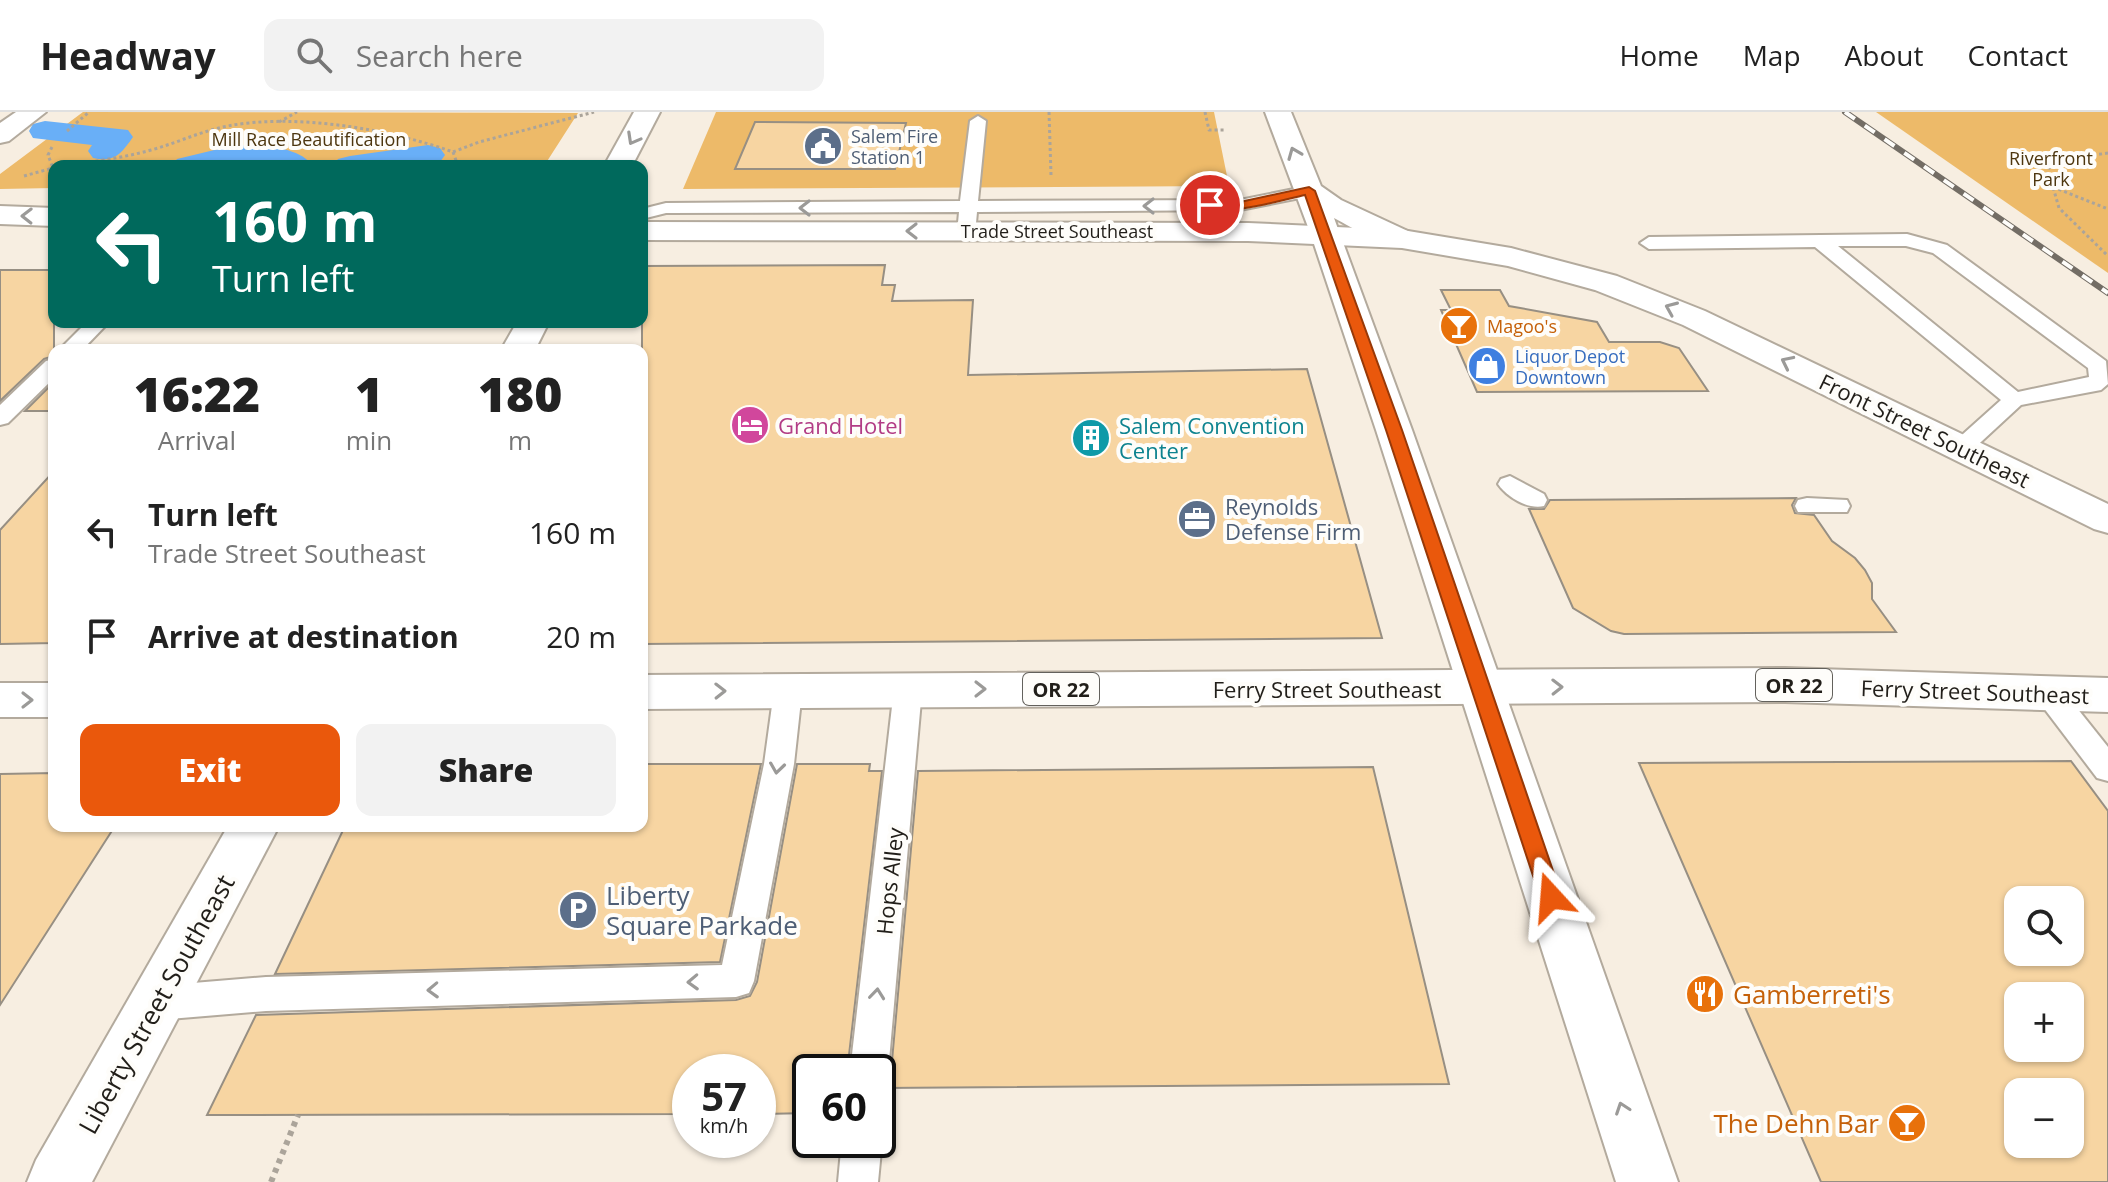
<!DOCTYPE html>
<html lang="en">
<head>
<meta charset="utf-8">
<style>
  :root { --surface:#fff; --page:#f2f2f2; --text:#222; --muted:#767676; --line:#e0e0e0; --accent:#ea580c }
  body { margin:0; font-family:"Open Sans",sans-serif; background:var(--page); color:var(--text); height:100vh; display:flex; flex-direction:column; font-size:30px; white-space:nowrap }
  * { box-sizing:border-box; margin:0 }
  p { font-size:26px; color:var(--muted) }
  .icon { flex:none; width:44px; height:44px; fill:none; stroke:currentColor; stroke-width:2; stroke-linecap:round; stroke-linejoin:round }
  .map { position:relative; flex:1; overflow:hidden }
  .panel { position:absolute; left:48px; top:232px; width:600px; height:488px; display:flex; flex-direction:column; background:var(--surface); border-radius:16px; box-shadow:0 2px 6px #0004 }
  .panel>* { flex:none }
  .hud { position:absolute; left:48px; top:48px; width:600px; height:168px; border-radius:16px; box-shadow:0 2px 6px #0004; background:#00695c; color:#fff; overflow:hidden }
  .fabs { position:absolute; left:2004px; top:774px; display:grid; gap:16px }
  .fabs a { display:grid; place-items:center; width:80px; height:80px; border-radius:16px; background:var(--surface); box-shadow:0 2px 6px #0004; font-size:40px }
  .speed { position:absolute; left:672px; top:942px; display:flex; gap:16px; font-size:40px; font-weight:700; text-align:center }
  .speed>* { display:grid; place-content:center; width:104px; height:104px; border-radius:50%; background:var(--surface); box-shadow:0 2px 6px #0004; line-height:1 }
  .speed small { font-size:20px; font-weight:400 }
  .speed .limit { border:4px solid #111; border-radius:12px; background:#fff; color:#111 }
  .pin { position:absolute; display:grid; place-items:center; width:68px; height:68px; color:#fff; margin:-34px; border:4px solid #fff; border-radius:50%; box-shadow:0 2px 8px #0007 }
  .me { position:absolute; width:88px; margin:-44px; rotate:341deg; stroke-linejoin:round; filter:drop-shadow(0 0 6px #0008) }
  .turn { display:flex; align-items:center; gap:28px; height:168px; padding:0 32px; font-size:36px }
  .turn .icon { width:104px; height:104px; stroke-width:2.5 }
  .turn b { display:block; font-size:56px; line-height:68px }
  .eta { display:flex; justify-content:space-evenly; align-items:center; height:136px; text-align:center }
  .eta b { font-size:48px; font-weight:800; line-height:56px }
  .cta { display:flex; gap:16px; margin-top:auto; padding:16px 32px }
  .cta a { flex:1; height:92px; border-radius:16px; background:var(--accent); color:#fff; font-size:32px; font-weight:800; line-height:92px; text-align:center }
  .cta a+a { background:var(--page); color:var(--text) }
  ul { padding:0; list-style:none }
  li { display:flex; align-items:center; gap:24px; height:104px; padding:0 32px }
  li div { flex:1 }
  li b { display:block; font-size:30px }
  li em { font-style:normal }
  header { display:flex; align-items:center; gap:48px; box-sizing:border-box; height:112px; padding:0 40px; background:var(--surface); border-bottom:2px solid var(--line) }
  header strong { font-size:38px }
  nav { display:flex; gap:44px; margin-inline-start:auto; font-size:28px }
  .search { width:560px; height:72px; background:var(--page); display:flex; align-items:center; gap:20px; box-sizing:border-box; padding:0 28px; border-radius:16px; color:var(--muted); font-size:30px }
  .map>svg:first-child { display:block }
</style>
</head>
<body>
<header>
<strong>Headway</strong>
<div class="search"><svg class="icon" aria-label="search" viewBox="0 0 24 24"><circle cx="10" cy="10" r="6"/><path d="M15 15l6 6"/></svg>Search here</div>
<nav><a>Home</a><a>Map</a><a>About</a><a>Contact</a></nav>
</header>
<div class="map">
<svg width="2108" height="1070" viewBox="0 0 2108 1070">
  <rect width="100%" height="100%" fill="#f7eee1"/>
  <g fill="#edba69" fill-rule="evenodd">
    <path d="M83,0L578,1L544,54H54V76L0,77V62Z"/>
    <path d="M716,0H1214L1227,64L1225,74L683,77ZM755,10L905,11H906L895,57H735Z"/>
    <path d="M1876,0H2108V161Z"/>
  </g>
  <g fill="none" stroke-linecap="round" stroke-linejoin="round">
    <g fill="#69aff7" fill-rule="evenodd">
      <path d="M45,9L128,18L133,25C121,42 114,51 93,46L88,39L92,33L33,26L29,19L33,12Z"/>
      <path d="M428,33L440,36L445,43L440,50L422,54H333L338,47L350,44Z"/>
      <path d="M231,34C254,32 299,33 313,54H172L177,47Z"/>
    </g>
  </g>
  <g fill="#f7d5a2" stroke="#978f83" stroke-width="2" fill-rule="evenodd">
    <path d="M755,10L906,11L895,57H735Z"/>
    <path d="M885,153L882,173H895L892,189L973,188L968,263L1307,257L1382,526L642,532V154Z"/>
    <path d="M0,158H54V244L44,247L0,289Z"/>
    <path d="M1441,178H1500L1509,194L1597,210L1609,230H1660L1679,236L1708,279L1477,280L1441,198H1451Z"/>
    <path d="M54,270V299H25Z"/>
    <path d="M54,359V531L0,532V418Z"/>
    <path d="M1796,386L1792,393L1795,401L1814,403L1832,429L1855,446L1865,458L1872,471V487L1896,520L1624,522L1611,519L1573,496L1529,397H1544L1550,388Z"/>
    <path d="M2071,649L2108,699V1070H1821L1639,651ZM2018,788H2070V840H2018ZM2018,884H2070V936H2018ZM2018,980H2070V1032H2018Z"/>
    <path d="M642,652H761L720,850L275,862L345,714H642Z"/>
    <path d="M797,652H870L869,659H882L847,960H810V1001L758,1002V960H690V1002L207,1003L256,903L736,888L750,884L757,870Z"/>
    <path d="M1373,655L1449,972L882,976L891,960L918,659Z"/>
    <path d="M54,661V714H115L0,893V662Z"/>
  </g>
  <g fill="none" stroke-linecap="round" stroke-linejoin="round">
    <g stroke="#b3aa9d" stroke-width="4">
      <g id="service">
        <path d="M978,4L986,9L978,89L1240,88L1309,74L1318,79L1315,83L1240,98L977,100L976,111L967,117L958,111L959,100L666,101L642,107V97L666,91L960,89L970,9Z"/>
        <path d="M1907,122L1947,133L2106,249L2108,272L2101,278L2021,293L1969,341H1953L1949,336L1953,331L2001,288L1815,135L1649,137L1640,131L1649,125ZM1838,134H1906L1933,141L2088,256L2089,265L2018,280Z"/>
        <path d="M87,210H109L82,238H59Z"/>
        <path d="M54,247V266L8,311L0,313V293L46,249Z"/>
        <path d="M1510,364L1544,382L1547,388L1544,394C1528,398 1507,385 1498,372L1501,367Z"/>
        <path d="M1807,386L1847,388L1850,394L1847,400H1798L1795,394L1798,388Z"/>
        <path d="M908,566L918,569L922,577L888,960L882,973L878,975V960H850L894,577L898,569Z"/>
        <path d="M788,568L798,571L802,579L794,652L754,869L749,881L736,885L266,899L157,908L144,903L139,891L144,879L157,874L266,865L722,853L764,652L774,579L778,571Z"/>
        <path d="M2047,568L2057,571L2108,635V669L2097,666L2037,587L2033,579L2037,571Z"/>
        <path d="M878,1020L882,1028L878,1070H838L842,1028H878Z"/>
      </g>
    </g>
    <g stroke="#b3aa9d" stroke-width="4">
      <path id="tertiary" d="M16,0H46L9,29L0,31V11Z"/>
    </g>
    <g stroke="#b3aa9d" stroke-width="4">
      <g id="primary">
        <path d="M634,0H660L632,54H604Z"/>
        <path d="M1265,0H1291L1321,74L1341,88L1412,121L1417,127L1412,133C1387,140 1356,117 1334,106L1412,318L1678,1070H1616L1376,318L1311,123Z"/>
        <path d="M517,210H549L535,238H501Z"/>
        <path d="M228,714H279L92,1070H27L36,1048Z"/>
      </g>
    </g>
    <g stroke="#b3aa9d" stroke-width="4">
      <g id="trunk">
        <path d="M0,94L54,96V114L0,112Z"/>
        <path d="M642,110L1248,111L1402,118L1511,136L1617,164L1705,199L2108,392V421L2094,417L1683,213L1595,178L1508,154L1402,136L1248,129L642,128Z"/>
        <path d="M1785,556L2108,566V600L1785,590L642,597V563Z"/>
        <rect x="0" y="571" width="54" height="34"/>
      </g>
    </g>
    <g stroke="#aba49a" stroke-width="3" stroke-dasharray="3 3" stroke-linecap="butt">
      <path d="M1049,0L1051,63"/>
      <path d="M1205,0L1209,18H1225"/>
      <path d="M279,10L297,0"/>
      <path d="M67,19L89,0"/>
      <path d="M52,35L48,43L53,56"/>
      <path d="M453,40L479,30L594,0"/>
      <path d="M2108,41L2067,47L2049,56L2046,65L2053,75L2059,96L2108,144"/>
      <path d="M66,54C94,49 123,46 151,38C177,31 201,19 228,14C295,1 389,17 453,40L458,54"/>
      <path d="M24,64L53,56"/>
      <path d="M2053,75L2108,97"/>
    </g>
    <path stroke="#aba49a" stroke-width="6" stroke-dasharray="5 5" stroke-linecap="butt" d="M271,1070L298,1003"/>
    <use href="#service" fill="#fff" fill-rule="evenodd"/>
    <use href="#tertiary" fill="#fff" fill-rule="evenodd"/>
    <use href="#primary" fill="#fff" fill-rule="evenodd"/>
    <use href="#trunk" fill="#fff" fill-rule="evenodd"/>
    <g stroke="#736d65" stroke-width="6">
      <path id="rail" d="M1845,0L2108,181"/>
    </g>
    <use href="#rail" stroke="#fefdfa" stroke-width="4" stroke-dasharray="12" stroke-linecap="butt"/>
  </g>
  <defs><path id="oneway-chevron" d="M-2-3.5L2.5 0L-2 3.5" fill="none" stroke-width="1.6" stroke-linecap="round" stroke-linejoin="round" transform="scale(2)"/></defs>
  <g stroke="#9b9a98">
    <use href="#oneway-chevron" transform="translate(633 27) rotate(119)"/>
    <use href="#oneway-chevron" transform="translate(1294 41) rotate(-112)"/>
    <use href="#oneway-chevron" transform="translate(1149 94) rotate(180)"/>
    <use href="#oneway-chevron" transform="translate(805 96) rotate(180)"/>
    <use href="#oneway-chevron" transform="translate(27 104) rotate(-179)"/>
    <use href="#oneway-chevron" transform="translate(912 119) rotate(-180)"/>
    <use href="#oneway-chevron" transform="translate(1671 196) rotate(-157)"/>
    <use href="#oneway-chevron" transform="translate(1787 250) rotate(-154)"/>
    <use href="#oneway-chevron" transform="translate(1557 575) rotate(-1)"/>
    <use href="#oneway-chevron" transform="translate(980 577)"/>
    <use href="#oneway-chevron" transform="translate(720 579) rotate(-1)"/>
    <use href="#oneway-chevron" transform="translate(27 588)"/>
    <use href="#oneway-chevron" transform="translate(777 656) rotate(98)"/>
    <use href="#oneway-chevron" transform="translate(693 870) rotate(178)"/>
    <use href="#oneway-chevron" transform="translate(433 878) rotate(178)"/>
    <use href="#oneway-chevron" transform="translate(877 882) rotate(-84)"/>
    <use href="#oneway-chevron" transform="translate(1622 996) rotate(-109)"/>
  </g>
  <path fill="#ea580c" stroke="#983908" stroke-width="2" d="M1309,75L1315,79L1402,318L1562,785L1558,792L1551,795L1543,792L1540,785L1386,318L1305,83C1281,88 1224,106 1204,93L1210,90H1240Z"/>
  <defs>
    <g id="civic-disc" transform="scale(2)"><circle r="9.5" fill="#5c6f8a" stroke="#fefdfa"/><path d="M-.6-6.5H3V-4.5H.6V-3L4-1V1h2V6H-6V1h2V-1L-.6-3ZM-1.2 2.5V6h2.4V2.5Z" fill="#fff"/></g>
    <g id="bar-disc" transform="scale(2)"><circle r="9.5" fill="#e8710a" stroke="#fefdfa"/><path d="M-6-5H6L.8 .8V4.5H3.5V6h-7V4.5H-.8V.8Z" fill="#fff"/></g>
    <g id="shop-disc" transform="scale(2)"><circle r="9.5" fill="#3f7fe0" stroke="#fefdfa"/><path d="M-5-2.5h2.3a2.7 3.5 0 0 1 5.4 0H5L5.5 6h-11ZM-1.5-2.5h3a1.5 2.3 0 0 0-3 0Z" fill="#fff"/></g>
    <g id="hotel-disc" transform="scale(2)"><circle r="9.5" fill="#d1479c" stroke="#fefdfa"/><path d="M-6-4.5h1.5V1H6V5H4.5V3h-9V5H-6ZM-4 0a1.8 1.8 0 1 1 3.6 0ZM.5 0V-2.5h3Q6-2.5 6 0Z" fill="#fff"/></g>
    <g id="building-disc" transform="scale(2)"><circle r="9.5" fill="#0f9aa8" stroke="#fefdfa"/><path d="M-4-6H4V6H1V3H-1V6H-4ZM-2.5-4.3h1.7v1.8h-1.7ZM.8-4.3h1.7v1.8H.8ZM-2.5-1h1.7V.8h-1.7ZM.8-1h1.7V.8H.8Z" fill="#fff"/></g>
    <g id="office-disc" transform="scale(2)"><circle r="9.5" fill="#5c6f8a" stroke="#fefdfa"/><path d="M-6-3h4V-5.5h4V-3h4V5H-6ZM-1-4.5V-3h2v-1.5ZM-6 0V1H6V0Z" fill="#fff"/></g>
    <g id="parking-disc" transform="scale(2)"><circle r="9.5" fill="#5c6f8a" stroke="#fefdfa"/><path d="M-3.5-5.5H1a3.5 3.5 0 0 1 0 7H-1V5.5H-3.5ZM-1-3.4V-.6H.8a1.4 1.4 0 0 0 0-2.8Z" fill="#fff"/></g>
    <g id="restaurant-disc" transform="scale(2)"><circle r="9.5" fill="#e8710a" stroke="#fefdfa"/><path d="M-5-6h1v4h1v-4h1v4h1v-4h1v5L-1.5 .5V6h-2V.5L-5-1ZM5-6V6H3V1.5H1.5Q1.5-4 5-6Z" fill="#fff"/></g>
  </defs>
  <g fill-rule="evenodd">
    <use href="#civic-disc" x="823" y="34"/>
    <use href="#bar-disc" x="1459" y="214"/>
    <use href="#shop-disc" x="1487" y="254"/>
    <use href="#hotel-disc" x="750" y="313"/>
    <use href="#building-disc" x="1091" y="326"/>
    <use href="#office-disc" x="1197" y="407"/>
    <use href="#parking-disc" x="578" y="798"/>
    <use href="#restaurant-disc" x="1705" y="882"/>
    <use href="#bar-disc" x="1907" y="1011"/>
  </g>
  <g text-anchor="middle" dominant-baseline="central" stroke-width="8" stroke-linejoin="round" paint-order="stroke">
    <g font-size="18" fill="#4e5e75" stroke="#fefdfa" text-anchor="start">
      <text x="851" y="24">Salem Fire<tspan x="851" dy="21">Station 1</tspan></text>
    </g>
    <g font-size="18" fill="#4d360f" stroke="#fefdfa">
      <text x="309" y="27">Mill Race Beautification</text>
      <text x="2051" y="46">Riverfront<tspan x="2051" dy="21">Park</tspan></text>
    </g>
    <g font-size="18" fill="#211e19" stroke="#fefdfa">
      <text x="1057" y="119">Trade Street Southeast</text>
    </g>
    <g font-size="18" fill="#c56008" stroke="#fefdfa" text-anchor="start">
      <text x="1487" y="214">Magoo's</text>
    </g>
    <g font-size="18" fill="#366cbe" stroke="#fefdfa" text-anchor="start">
      <text x="1515" y="244">Liquor Depot<tspan x="1515" dy="21">Downtown</tspan></text>
    </g>
    <g fill="#fefdfa" stroke="#63615c" stroke-width="2">
      <rect x="1756" y="557" width="76" height="32" rx="6"/>
      <rect x="1023" y="561" width="76" height="32" rx="6"/>
    </g>
    <g font-size="20" font-weight="bold" fill="#211e19">
      <text x="1794" y="573">OR 22</text>
      <text x="1061" y="577">OR 22</text>
    </g>
    <g font-size="22" fill="#b23c85" stroke="#fefdfa" text-anchor="start">
      <text x="778" y="313">Grand Hotel</text>
    </g>
    <g font-size="22" fill="#0d838f" stroke="#fefdfa" text-anchor="start">
      <text x="1119" y="313">Salem Convention<tspan x="1119" dy="25">Center</tspan></text>
    </g>
    <g font-size="22" fill="#211e19" stroke="#fefdfa">
      <text transform="translate(1925 318) rotate(26)">Front Street Southeast</text>
      <text x="1327" y="577">Ferry Street Southeast</text>
      <text transform="translate(1975 579) rotate(2)">Ferry Street Southeast</text>
      <text transform="translate(889 769) rotate(-84)">Hops Alley</text>
    </g>
    <g font-size="22" fill="#4e5e75" stroke="#fefdfa" text-anchor="start">
      <text x="1225" y="394">Reynolds<tspan x="1225" dy="25">Defense Firm</tspan></text>
    </g>
    <g font-size="26" fill="#4e5e75" stroke="#fefdfa" text-anchor="start">
      <text x="606" y="783">Liberty<tspan x="606" dy="30">Square Parkade</tspan></text>
    </g>
    <g font-size="26" fill="#c56008" stroke="#fefdfa" text-anchor="start">
      <text x="1733" y="882">Gamberreti's</text>
      <text x="1879" y="1011" text-anchor="end">The Dehn Bar</text>
    </g>
    <g font-size="26" fill="#211e19" stroke="#fefdfa">
      <text transform="translate(156 892) rotate(-61)">Liberty Street Southeast</text>
    </g>
  </g>
</svg>
<div class="fabs">
<a><svg class="icon" aria-label="search" viewBox="0 0 24 24"><circle cx="10" cy="10" r="6"/><path d="M15 15l6 6"/></svg></a>
<a>+</a>
<a>−</a>
</div>
<div class="speed"><div>57<small>km/h</small></div><div class="limit">60</div></div>
<div class="pin" style="left:1210px;top:93px;background:#d93025"><svg class="icon" aria-label="arrive" viewBox="0 0 24 24"><path d="M6 21V4h12l-3 4 3 4H6"/></svg></div>
<svg class="me" style="left:1551px;top:785px" viewBox="-20 -20 40 40"><path d="M0-17L14 15 0 8-14 15z" fill="#ea580c" stroke="#fff" stroke-width="4"/></svg>
<div class="hud">
<div class="turn"><svg class="icon" aria-label="left" viewBox="0 0 24 24"><path d="M17 20v-9H6M10 6l-5 5 5 5"/></svg><div><b>160 m</b>Turn left</div></div>
</div>
<section class="panel">
<div class="eta">
<div><b>16:22</b><p>Arrival</p></div>
<div><b>1</b><p>min</p></div>
<div><b>180</b><p>m</p></div>
</div>
<ul>
<li><svg class="icon" aria-label="left" viewBox="0 0 24 24"><path d="M17 20v-9H6M10 6l-5 5 5 5"/></svg><div><b>Turn left</b><p>Trade Street Southeast</p></div><em>160 m</em></li>
<li><svg class="icon" aria-label="arrive" viewBox="0 0 24 24"><path d="M6 21V4h12l-3 4 3 4H6"/></svg><div><b>Arrive at destination</b></div><em>20 m</em></li>
</ul>
<div class="cta"><a>Exit</a><a>Share</a></div>
</section>
</div>
</body>
</html>
